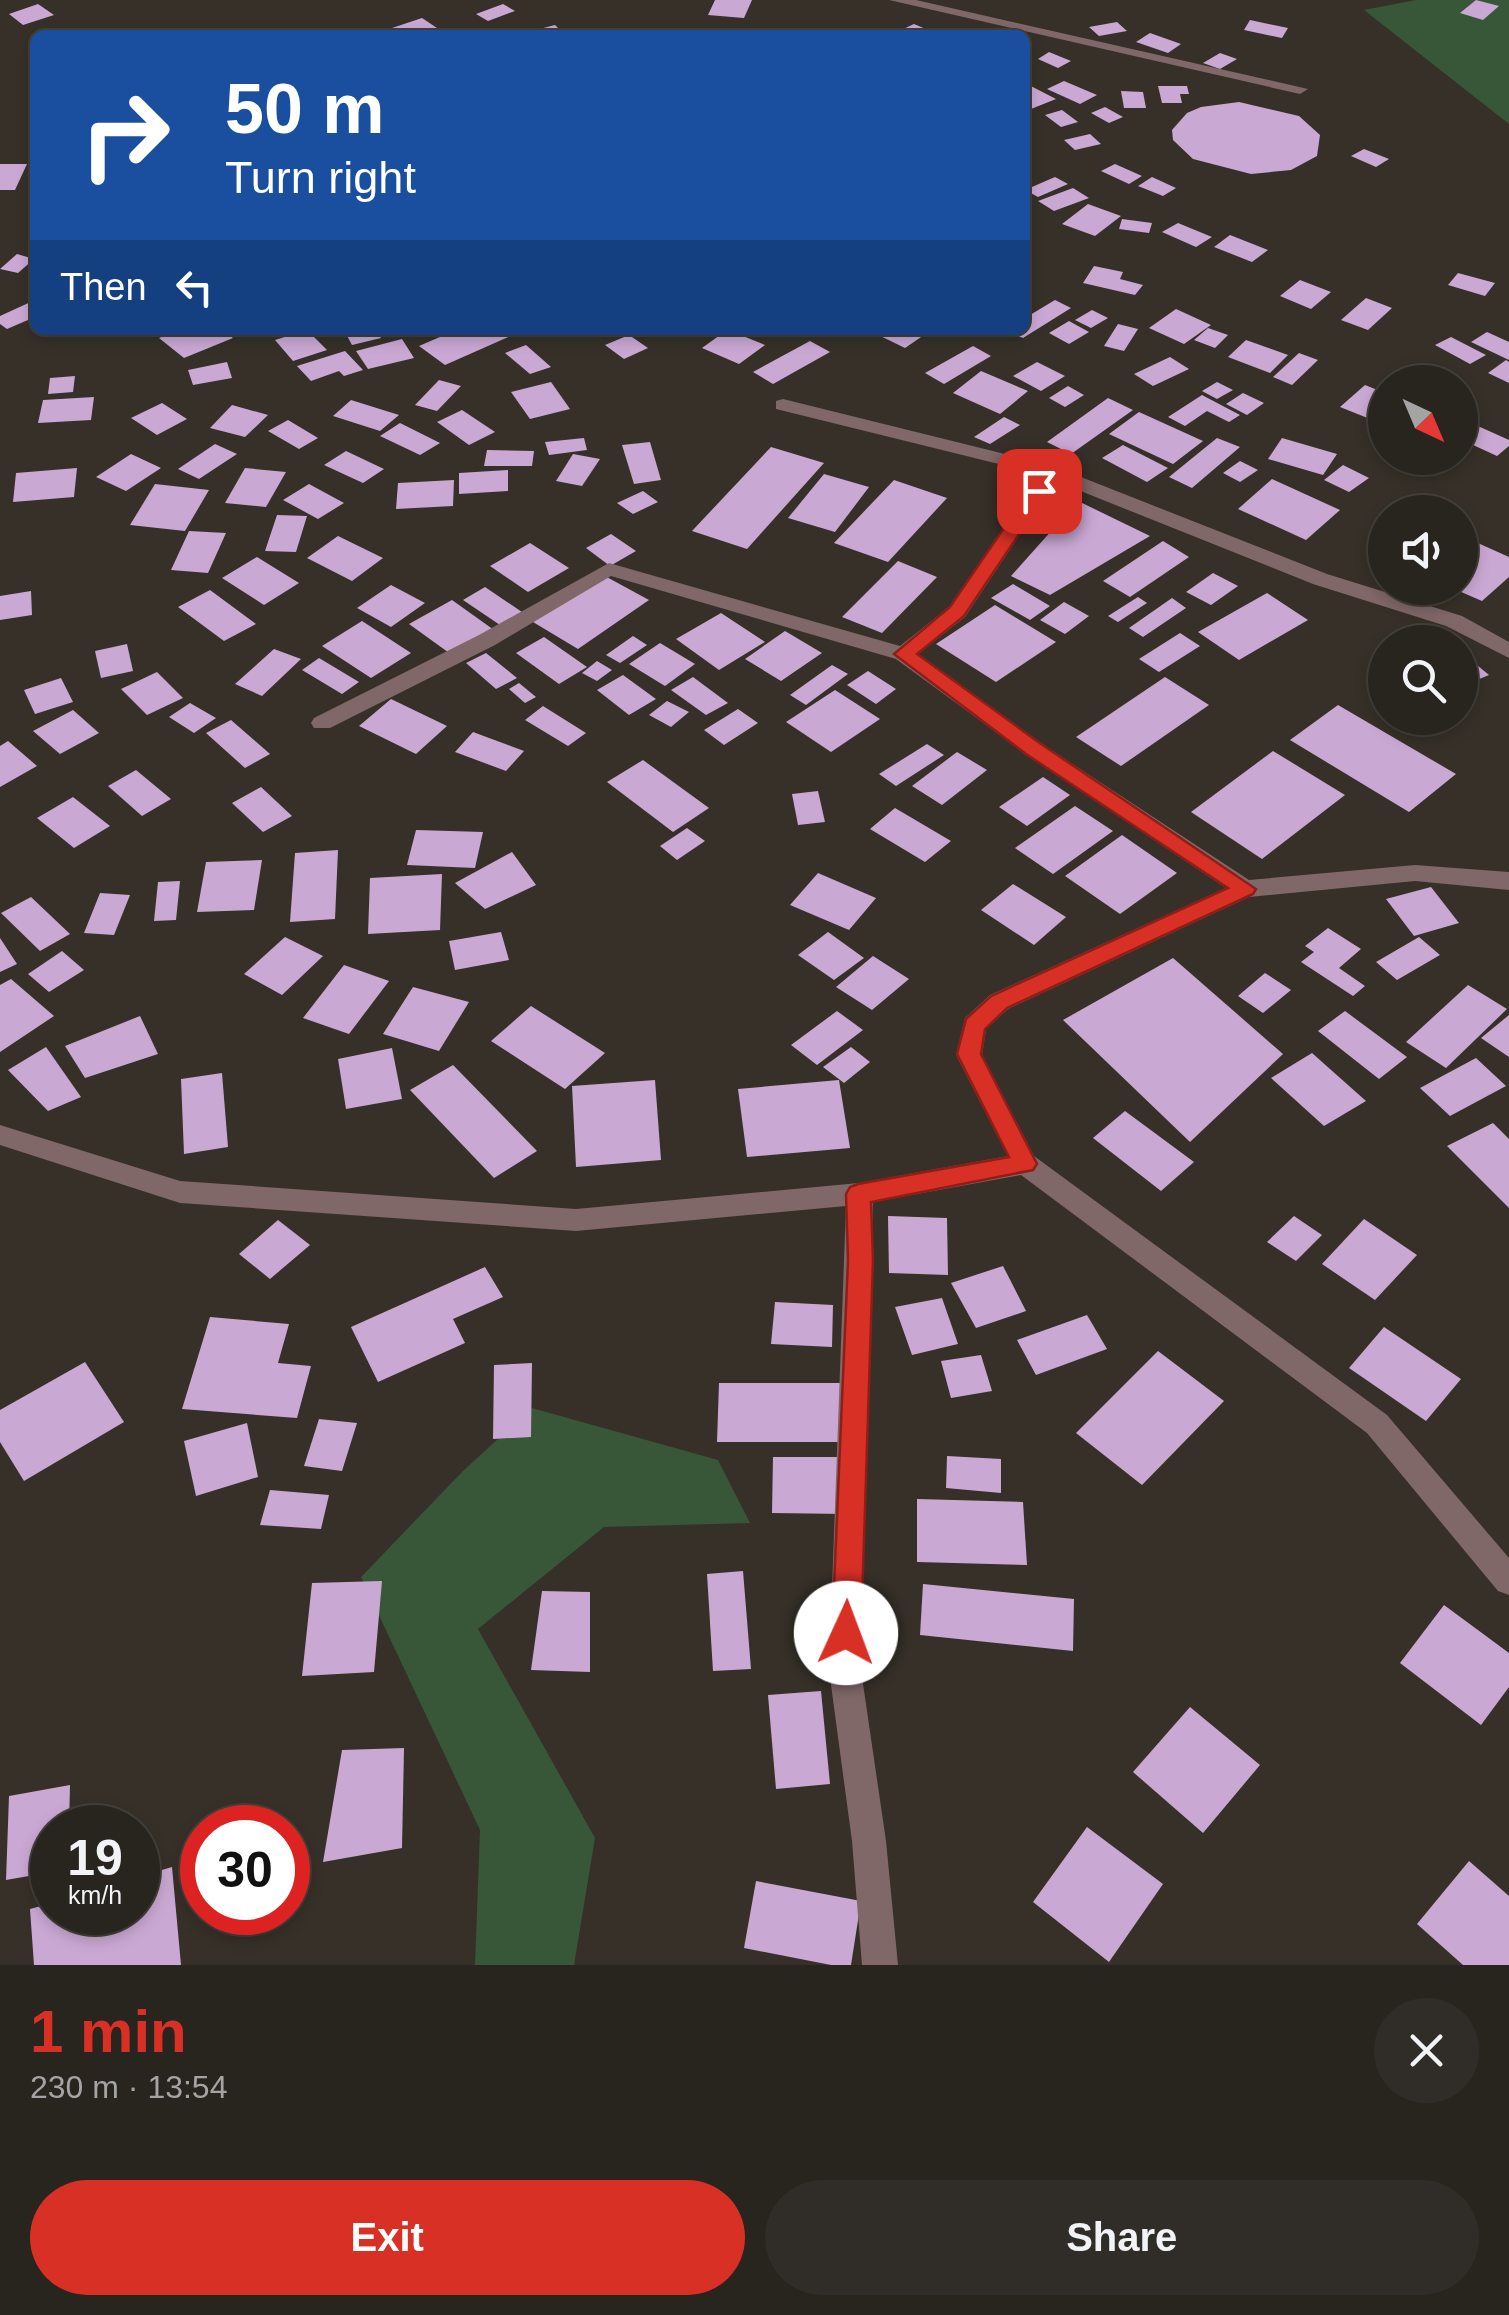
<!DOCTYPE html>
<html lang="en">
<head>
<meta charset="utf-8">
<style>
  :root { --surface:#28241e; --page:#302c27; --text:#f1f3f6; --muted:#a5a4a4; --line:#44413c; --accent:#d93025 }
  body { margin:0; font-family:Helvetica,sans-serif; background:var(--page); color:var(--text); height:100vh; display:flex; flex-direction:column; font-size:38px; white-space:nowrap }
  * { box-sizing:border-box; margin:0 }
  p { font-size:32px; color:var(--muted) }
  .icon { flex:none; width:55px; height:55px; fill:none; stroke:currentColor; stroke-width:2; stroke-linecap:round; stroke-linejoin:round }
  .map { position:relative; height:1965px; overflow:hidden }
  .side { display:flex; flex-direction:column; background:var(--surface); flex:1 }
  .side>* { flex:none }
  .top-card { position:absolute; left:30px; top:30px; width:1000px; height:305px; border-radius:15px; box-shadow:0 5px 15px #0003,0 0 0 2px var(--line); background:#1a4fa0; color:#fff; overflow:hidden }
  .needle { width:65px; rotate:136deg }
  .fabs { position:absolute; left:1368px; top:365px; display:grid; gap:20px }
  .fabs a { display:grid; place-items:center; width:110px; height:110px; border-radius:50%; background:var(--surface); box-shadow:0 5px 15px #0003,0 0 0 2px var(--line); font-size:50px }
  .speed { position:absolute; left:30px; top:1805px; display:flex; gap:20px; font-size:50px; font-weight:700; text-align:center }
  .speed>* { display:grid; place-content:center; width:130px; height:130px; border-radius:50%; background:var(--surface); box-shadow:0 5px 15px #0003,0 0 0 2px var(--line); line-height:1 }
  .speed small { font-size:25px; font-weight:400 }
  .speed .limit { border:15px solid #d22; background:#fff; color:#111 }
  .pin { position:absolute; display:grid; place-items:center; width:85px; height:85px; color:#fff; margin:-42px; border-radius:20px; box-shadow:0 5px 15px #0006 }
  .me { position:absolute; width:110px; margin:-55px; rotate:2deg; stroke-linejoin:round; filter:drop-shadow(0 0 8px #0008) }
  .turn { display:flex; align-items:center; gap:35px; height:210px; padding:0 30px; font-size:45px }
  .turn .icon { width:130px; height:130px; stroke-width:2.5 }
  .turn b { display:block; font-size:70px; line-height:85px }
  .then { display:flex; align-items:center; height:95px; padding:0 30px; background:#0003; gap:20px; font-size:38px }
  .round { display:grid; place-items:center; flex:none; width:105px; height:105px; border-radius:52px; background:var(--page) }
  .overview { display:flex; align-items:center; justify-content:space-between; height:170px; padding:0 30px }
  h1 { font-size:60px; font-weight:700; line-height:75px; color:var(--accent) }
  .action { display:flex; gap:20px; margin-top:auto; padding:20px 30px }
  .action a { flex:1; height:115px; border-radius:60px; background:var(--accent); color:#fff; font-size:40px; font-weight:700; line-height:115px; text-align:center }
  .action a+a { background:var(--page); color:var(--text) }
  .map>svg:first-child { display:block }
</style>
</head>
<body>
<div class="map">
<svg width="1509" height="1965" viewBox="0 0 1509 1965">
  <rect width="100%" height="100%" fill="#363028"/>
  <g fill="#385638">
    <path d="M1416,0H1509V124L1364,10Z"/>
    <path d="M532,1408L718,1460L750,1523L604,1527L478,1629L595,1838L574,1965H475L480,1830L361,1577L463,1471Z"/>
  </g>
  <g fill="#caa8d4">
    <path d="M715,0H752L744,18L708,15Z"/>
    <path d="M1476,0L1499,6L1483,20L1460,13Z"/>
    <path d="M38,4L54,15L23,25L9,14Z"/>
    <path d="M503,4L515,11L488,21L476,14Z"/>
    <path d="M422,18L440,30L427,35H397L389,29Z"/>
    <path d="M1250,20L1288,28L1282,38L1244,30Z"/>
    <path d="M1117,22L1127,31L1099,36L1089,27Z"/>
    <path d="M914,24L940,35H909L899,31Z"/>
    <path d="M555,25L564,34L520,35V34Z"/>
    <path d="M1150,33L1181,44L1168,53L1136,42Z"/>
    <path d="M1049,52L1071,61L1058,68L1038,59Z"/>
    <path d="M1220,53L1237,59L1220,69L1203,63Z"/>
    <path d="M1064,81L1097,95L1080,104L1047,89Z"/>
    <path d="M1025,83L1056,99L1031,109L1025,106Z"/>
    <path d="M1158,86H1187L1189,94H1180L1182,103H1162Z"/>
    <path d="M1121,91L1143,92L1146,108H1124Z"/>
    <path d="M1239,102L1299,116L1320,135L1317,156L1291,170L1251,174L1193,159L1173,140L1172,130L1187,113L1201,107Z"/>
    <path d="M1105,107L1123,117L1109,123L1091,113Z"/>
    <path d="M1062,110L1078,122L1061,127L1045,115Z"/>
    <path d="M1090,134L1101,144L1075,150L1064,140Z"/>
    <path d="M1364,149L1389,159L1376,167L1351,156Z"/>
    <path d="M0,164H27L15,190H0Z"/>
    <path d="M1115,164L1142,176L1129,184L1101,171Z"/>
    <path d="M1055,177L1068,184L1038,197L1025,190Z"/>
    <path d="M1152,177L1176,188L1163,196L1138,186Z"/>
    <path d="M1073,188L1089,198L1054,211L1038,201Z"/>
    <path d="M1088,204L1121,216L1095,236L1062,224Z"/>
    <path d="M1122,219L1152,223L1149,233L1119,229Z"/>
    <path d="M1178,223L1212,237L1196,247L1162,232Z"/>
    <path d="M1230,235L1268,250L1252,262L1214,247Z"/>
    <path d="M17,254L34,259L18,273L0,269Z"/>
    <path d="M1094,266L1123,272L1120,279L1143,285L1135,295L1083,283Z"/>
    <path d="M1458,273L1495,283L1485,296L1448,285Z"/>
    <path d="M1300,280L1331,292L1311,309L1280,296Z"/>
    <path d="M1366,298L1392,308L1368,330L1341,320Z"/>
    <path d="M35,300V317L7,329L0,324V316Z"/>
    <path d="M1055,300L1071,308L1023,338L1005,330H1025V318Z"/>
    <path d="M1176,309L1211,325L1184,344L1149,328Z"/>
    <path d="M1092,310L1108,318L1091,328L1075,320Z"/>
    <path d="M1069,321L1089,332L1069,344L1049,333Z"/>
    <path d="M1118,324L1138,329L1124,351L1104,346Z"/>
    <path d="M1208,328L1228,335L1215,348L1194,340Z"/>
    <path d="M178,330H223L233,338L184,358L159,338Z"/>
    <path d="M307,330L327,350L293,361L275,340Z"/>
    <path d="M344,330H376L381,338L352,345Z"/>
    <path d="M456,330H506L513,335L445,365L419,346Z"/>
    <path d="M727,330H728L765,345L739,364L702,348Z"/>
    <path d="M868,330H919L927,333L905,348Z"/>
    <path d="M1487,332L1509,342V360L1471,342Z"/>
    <path d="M629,335L648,348L624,359L605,345Z"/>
    <path d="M1451,337L1486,355L1470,364L1435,345Z"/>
    <path d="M402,339L414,358L368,369L356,351Z"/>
    <path d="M1246,340L1288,355L1270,373L1228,357Z"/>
    <path d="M810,341L830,352L773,384L753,372Z"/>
    <path d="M526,345L551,367L530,374L505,353Z"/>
    <path d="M973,346L991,356L944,384L925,373Z"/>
    <path d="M345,351L363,370L344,376L339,371L311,381L297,366Z"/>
    <path d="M1299,353L1318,360L1292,385L1273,377Z"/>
    <path d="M1170,357L1189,369L1153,386L1134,374Z"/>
    <path d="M1506,360L1509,362V383L1488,373Z"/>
    <path d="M227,362L232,378L193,385L188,370Z"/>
    <path d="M1037,362L1065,376L1041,391L1013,376Z"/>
    <path d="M981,371L1028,391L1000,414L953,393Z"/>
    <path d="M75,376L73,392L48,394L50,378Z"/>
    <path d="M439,380L461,386L437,411L415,405Z"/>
    <path d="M551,382L570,409L530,419L511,392Z"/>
    <path d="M1217,382L1233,390L1217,399L1202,391Z"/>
    <path d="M1365,385L1385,393V425L1340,407Z"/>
    <path d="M1068,386L1084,395L1065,407L1049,398Z"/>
    <path d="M1243,393L1264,403L1247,415L1226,404Z"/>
    <path d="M1202,395L1240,415L1229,422L1207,411L1185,426L1168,417Z"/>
    <path d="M94,397L91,420L38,423L43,400Z"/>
    <path d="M1108,398L1133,410L1071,454L1047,442Z"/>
    <path d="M351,400L399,415L380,431L333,416Z"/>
    <path d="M162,403L187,419L157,435L131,418Z"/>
    <path d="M232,405L268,415L245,437L210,428Z"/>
    <path d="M462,410L495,432L469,445L437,422Z"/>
    <path d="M1139,412L1203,441L1173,464L1109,434Z"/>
    <path d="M1004,417L1020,425L990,444L974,437Z"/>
    <path d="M1460,418L1509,440V446L1497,456L1460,439Z"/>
    <path d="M288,420L318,438L299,449L268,431Z"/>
    <path d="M400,423L440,443L420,455L380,436Z"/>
    <path d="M584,438L587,450L549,455L545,442Z"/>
    <path d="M1217,438L1240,447L1192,488L1169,477Z"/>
    <path d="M1282,438L1337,454L1323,475L1268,459Z"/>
    <path d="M650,442L661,480L634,484L622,445Z"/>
    <path d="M215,444L237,454L199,479L178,469Z"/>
    <path d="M1123,445L1168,468L1147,482L1102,458Z"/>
    <path d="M771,447L824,463L747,549L692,531Z"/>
    <path d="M487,450L534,451L532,466H484Z"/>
    <path d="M346,451L384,469L363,483L324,465Z"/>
    <path d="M131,454L161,468L126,491L96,477Z"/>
    <path d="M573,454L600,459L582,486L556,481Z"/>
    <path d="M1240,461L1258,470L1240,482L1223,473Z"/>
    <path d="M1343,465L1369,478L1349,492L1324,480Z"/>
    <path d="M77,468L74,497L13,502L16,473Z"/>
    <path d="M245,468L286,472L266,507L225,503Z"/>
    <path d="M508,470V491L459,494V473Z"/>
    <path d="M824,474L869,487L835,532L788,518Z"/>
    <path d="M1272,479L1340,510L1306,540L1238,509Z"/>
    <path d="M454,480L453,506L396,509L398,483Z"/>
    <path d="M894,480L947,498L888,562L834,543Z"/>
    <path d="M155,484L209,490L185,531L130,525Z"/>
    <path d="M309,484L344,503L318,519L283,500Z"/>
    <path d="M643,491L658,502L633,514L617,503Z"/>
    <path d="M1078,501L1150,536L1050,595L1011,576Z"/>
    <path d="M277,515L307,516L296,552L265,551Z"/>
    <path d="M189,531L226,533L208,573L171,570Z"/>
    <path d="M611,534L636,551L610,566L586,548Z"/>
    <path d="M1460,535L1509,557V577L1482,601L1452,588H1460Z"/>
    <path d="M338,536L383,558L352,581L307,558Z"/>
    <path d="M1163,541L1189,557L1130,597L1103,581Z"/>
    <path d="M530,543L569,568L528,592L490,566Z"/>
    <path d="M257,557L299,583L264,605L222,578Z"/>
    <path d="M898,561L937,577L882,633L842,617Z"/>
    <path d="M1213,573L1238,586L1211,605L1186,592Z"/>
    <path d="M603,575L649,600L578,649L533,622Z"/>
    <path d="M1013,584L1050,606L1030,620L991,598Z"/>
    <path d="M391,585L425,603L391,627L357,608Z"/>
    <path d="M485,587L522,612L500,625L463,600Z"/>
    <path d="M210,590L256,624L224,641L178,607Z"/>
    <path d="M31,591L32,615L0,620V596Z"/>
    <path d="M1267,593L1308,620L1239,660L1198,632Z"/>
    <path d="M1138,597L1147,603L1118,622L1108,616Z"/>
    <path d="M1172,598L1186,608L1143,637L1129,628Z"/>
    <path d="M452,600L494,630L452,655L409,624Z"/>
    <path d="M1064,602L1089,616L1065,634L1040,620Z"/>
    <path d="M995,605L1056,642L996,682L936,644Z"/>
    <path d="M721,613L765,642L719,670L676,639Z"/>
    <path d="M362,621L411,653L371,678L322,646Z"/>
    <path d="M785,631L822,653L781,681L745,659Z"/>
    <path d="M1180,633L1200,646L1159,672L1139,659Z"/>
    <path d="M633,636L647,645L620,663L606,655Z"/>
    <path d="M544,637L587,667L559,684L516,653Z"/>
    <path d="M660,643L695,664L665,686L629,664Z"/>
    <path d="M127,644L133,671L101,678L95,651Z"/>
    <path d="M274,649L301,659L262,696L235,684Z"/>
    <path d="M1460,651L1489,675L1460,687Z"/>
    <path d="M486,653L517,678L496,689L466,663Z"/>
    <path d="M319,658L359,682L342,694L302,670Z"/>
    <path d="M597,661L612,670L597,681L582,673Z"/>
    <path d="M832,665L848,674L806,705L790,695Z"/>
    <path d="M868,671L896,689L876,704L847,685Z"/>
    <path d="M157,672L183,698L147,715L121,689Z"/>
    <path d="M623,675L656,699L629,715L597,690Z"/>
    <path d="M693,677L728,703L706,715L671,690Z"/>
    <path d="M1165,677L1209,705L1121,766L1076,737Z"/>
    <path d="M61,678L73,702L35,714L24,690Z"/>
    <path d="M519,683L536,697L525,703L509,689Z"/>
    <path d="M835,690L880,719L831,752L786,722Z"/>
    <path d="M391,699L447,726L416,754L359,726Z"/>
    <path d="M667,701L689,712L671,727L649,715Z"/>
    <path d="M190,703L216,718L194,733L169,717Z"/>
    <path d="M1338,705L1456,774L1409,812L1290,740Z"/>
    <path d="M543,706L586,733L568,746L525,720Z"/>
    <path d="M738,709L758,723L724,745L704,730Z"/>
    <path d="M73,710L99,733L60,754L33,731Z"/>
    <path d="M231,720L270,754L245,768L206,733Z"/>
    <path d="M473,732L524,751L506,771L455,752Z"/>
    <path d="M8,741L37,766L0,787V746Z"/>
    <path d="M927,744L944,755L896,786L879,774Z"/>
    <path d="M1273,751L1345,795L1262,859L1191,812Z"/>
    <path d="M957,752L987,770L942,805L912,786Z"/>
    <path d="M643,760L709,808L673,832L607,782Z"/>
    <path d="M136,770L171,799L142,816L108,786Z"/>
    <path d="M1043,777L1070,795L1027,826L999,807Z"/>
    <path d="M261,787L292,816L263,832L232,803Z"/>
    <path d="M818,791L825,822L798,825L792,794Z"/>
    <path d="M73,797L110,826L74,848L37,818Z"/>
    <path d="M1075,806L1113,831L1053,874L1015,848Z"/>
    <path d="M895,808L951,841L925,862L870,829Z"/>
    <path d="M687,828L705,841L677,860L660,846Z"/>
    <path d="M416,830L483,832L475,868L407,865Z"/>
    <path d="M1122,835L1177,873L1120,914L1065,876Z"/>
    <path d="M338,850L335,919L290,922L295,853Z"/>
    <path d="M512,852L536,885L485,909L455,883Z"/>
    <path d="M262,860L254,910L197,912L206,862Z"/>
    <path d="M818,873L876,898L849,930L790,905Z"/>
    <path d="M442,874L440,930L368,934L370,878Z"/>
    <path d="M180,881L176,920L154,921L158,882Z"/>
    <path d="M1013,884L1066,917L1034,945L981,910Z"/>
    <path d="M1431,887L1459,923L1414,936L1386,899Z"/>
    <path d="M100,893L130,895L114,935L84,933Z"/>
    <path d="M31,897L70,934L40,951L1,913Z"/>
    <path d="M1328,928L1361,949L1339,968L1365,986L1353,996L1301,962L1314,952L1305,946Z"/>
    <path d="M501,932L509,960L455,970L449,941Z"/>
    <path d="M828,932L864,958L834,980L798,955Z"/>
    <path d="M285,937L323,956L282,995L244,974Z"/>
    <path d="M1419,937L1440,955L1397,980L1376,962Z"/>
    <path d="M0,938L17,964L0,972Z"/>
    <path d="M62,951L84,970L49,992L28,974Z"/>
    <path d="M873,956L909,979L872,1010L836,987Z"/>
    <path d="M1173,958L1283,1054L1190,1142L1063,1020Z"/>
    <path d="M344,965L389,981L349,1034L303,1018Z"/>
    <path d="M1265,973L1291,990L1263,1013L1238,996Z"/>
    <path d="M11,979L54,1016L0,1052V985Z"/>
    <path d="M1468,985L1507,1009L1446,1068L1406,1042Z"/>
    <path d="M413,987L469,1002L439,1051L383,1034Z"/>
    <path d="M531,1006L605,1053L565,1089L491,1041Z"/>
    <path d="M837,1011L863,1030L817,1065L791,1045Z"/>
    <path d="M1345,1011L1407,1057L1379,1079L1318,1031Z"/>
    <path d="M1509,1015V1057L1481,1038Z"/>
    <path d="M140,1016L158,1054L85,1078L65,1046Z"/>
    <path d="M46,1047L81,1097L48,1111L8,1070Z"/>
    <path d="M851,1047L870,1062L844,1083L823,1067Z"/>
    <path d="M392,1048L402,1099L346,1109L338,1059Z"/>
    <path d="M1312,1053L1366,1101L1324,1126L1271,1078Z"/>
    <path d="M1476,1058L1506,1086L1450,1116L1420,1088Z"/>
    <path d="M453,1065L537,1151L494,1178L410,1090Z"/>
    <path d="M222,1073L228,1147L184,1154L181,1079Z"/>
    <path d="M655,1080L661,1160L576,1167L572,1086Z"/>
    <path d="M839,1080L850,1148L747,1157L738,1089Z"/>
    <path d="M1125,1111L1194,1162L1161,1191L1093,1138Z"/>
    <path d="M1493,1123L1509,1139V1208L1447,1146Z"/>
    <path d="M888,1216L947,1218L948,1275L889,1273Z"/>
    <path d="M1294,1216L1322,1235L1296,1261L1267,1242Z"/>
    <path d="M1364,1219L1417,1255L1375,1300L1322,1264Z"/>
    <path d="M278,1220L310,1245L270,1279L239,1254Z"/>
    <path d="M1003,1266L1026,1311L976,1328L951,1283Z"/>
    <path d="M485,1267L503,1297L453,1319L465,1343L378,1382L351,1327Z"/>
    <path d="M942,1298L958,1344L912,1355L895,1307Z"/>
    <path d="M775,1302L833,1305L832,1347L771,1344Z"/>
    <path d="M1087,1315L1107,1349L1036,1375L1017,1340Z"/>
    <path d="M210,1317L289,1324L278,1363L311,1366L297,1418L182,1409Z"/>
    <path d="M1384,1327L1461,1379L1426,1421L1349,1368Z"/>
    <path d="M1158,1351L1224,1401L1142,1485L1076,1433Z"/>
    <path d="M981,1355L992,1391L951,1398L941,1361Z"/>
    <path d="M85,1362L124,1422L24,1481L0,1442V1410Z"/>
    <path d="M532,1363L531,1437L493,1439L494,1365Z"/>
    <path d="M719,1383H842L843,1442H717Z"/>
    <path d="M319,1419L357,1423L342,1471L304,1466Z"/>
    <path d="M247,1423L258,1477L196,1496L184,1441Z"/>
    <path d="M947,1456L1001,1459V1493L946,1488Z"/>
    <path d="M773,1457H846V1514L772,1513Z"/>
    <path d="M270,1490L329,1495L321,1529L260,1525Z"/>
    <path d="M917,1499L1023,1502L1027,1565L917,1562Z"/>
    <path d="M743,1571L751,1669L713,1671L707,1574Z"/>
    <path d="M382,1581L374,1672L302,1676L312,1583Z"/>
    <path d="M923,1584L1074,1599L1073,1651L920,1635Z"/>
    <path d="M542,1591L590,1592V1672L531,1670Z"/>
    <path d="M1444,1605L1509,1653V1687L1481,1725L1400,1663Z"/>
    <path d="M821,1691L830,1784L776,1789L768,1695Z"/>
    <path d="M1190,1707L1260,1765L1203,1833L1133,1772Z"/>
    <path d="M404,1748L402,1848L323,1862L342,1750Z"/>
    <path d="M70,1785L69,1828H52V1872L6,1880L9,1796Z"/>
    <path d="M1087,1827L1163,1884L1109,1962L1033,1902Z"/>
    <path d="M1469,1861L1509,1896V1965H1463L1417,1924Z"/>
    <path d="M172,1867L181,1965H34L30,1909L52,1903V1912H138V1877Z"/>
    <path d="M756,1881L861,1901L851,1965H831L744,1948Z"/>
  </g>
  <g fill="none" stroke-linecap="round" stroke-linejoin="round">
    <g fill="#806768" fill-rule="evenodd">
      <path d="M889,0H916L1308,89L1300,94Z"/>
      <path d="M783,399L1053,466L1327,574L1462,616L1509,642V658L1446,626L1313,584L1053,480L1049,491L965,617L918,654L1042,744L1249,880L1415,865L1509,872V890L1415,881L1249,897L1008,1009L986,1029L982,1055L1034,1156L1387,1415L1509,1558V1595L1498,1591L1367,1433L1021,1175L873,1202L861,1670L886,1841L898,1965H862L852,1841L829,1670L846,1206L576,1231L180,1203L0,1145V1125L180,1181L576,1209L859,1183L1008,1156L956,1055L965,1018L990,995L1226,888L1026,754L896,659L611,576L495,645L330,728H314L311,723L314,718L479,635L609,563L900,646L949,607L1029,491L1035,473L776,409V401Z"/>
    </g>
  </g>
  <path fill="#d93025" stroke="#8d1f18" stroke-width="2.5" d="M1039,486L1048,491L964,616L917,654L1041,744L1256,889L1253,894L1007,1008L985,1029L981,1054L1037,1164L1033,1170L871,1202L873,1260L861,1633L856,1642L846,1646L836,1642L832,1633L848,1260L846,1194L850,1187L858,1184L1009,1157L957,1054L966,1019L991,996L1228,888L1026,754L894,654L950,607L1032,487Z"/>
</svg>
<div class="fabs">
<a><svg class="needle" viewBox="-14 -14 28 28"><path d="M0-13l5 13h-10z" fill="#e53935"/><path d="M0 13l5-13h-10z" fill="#a5a4a4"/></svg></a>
<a><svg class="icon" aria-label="sound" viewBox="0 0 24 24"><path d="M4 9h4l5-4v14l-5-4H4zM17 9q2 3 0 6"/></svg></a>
<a><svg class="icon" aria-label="search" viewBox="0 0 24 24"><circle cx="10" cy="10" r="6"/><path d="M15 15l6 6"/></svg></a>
</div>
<div class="speed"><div>19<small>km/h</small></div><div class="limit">30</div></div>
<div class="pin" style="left:1039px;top:491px;background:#d93025"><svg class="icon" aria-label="arrive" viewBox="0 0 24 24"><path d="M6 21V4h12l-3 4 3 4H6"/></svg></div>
<svg class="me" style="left:846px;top:1633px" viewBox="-20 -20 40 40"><circle r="19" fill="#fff"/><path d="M0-13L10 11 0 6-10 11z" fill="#d93025"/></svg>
<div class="top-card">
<div class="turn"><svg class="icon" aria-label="right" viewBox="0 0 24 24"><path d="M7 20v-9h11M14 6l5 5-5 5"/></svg><div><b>50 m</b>Turn right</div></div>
<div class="then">Then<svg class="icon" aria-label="left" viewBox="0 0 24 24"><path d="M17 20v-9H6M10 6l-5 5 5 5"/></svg></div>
</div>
</div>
<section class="side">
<div class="overview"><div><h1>1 min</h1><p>230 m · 13:54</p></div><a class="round"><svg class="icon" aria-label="close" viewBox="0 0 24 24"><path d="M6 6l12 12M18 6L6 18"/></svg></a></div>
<div class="action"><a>Exit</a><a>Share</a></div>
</section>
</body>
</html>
